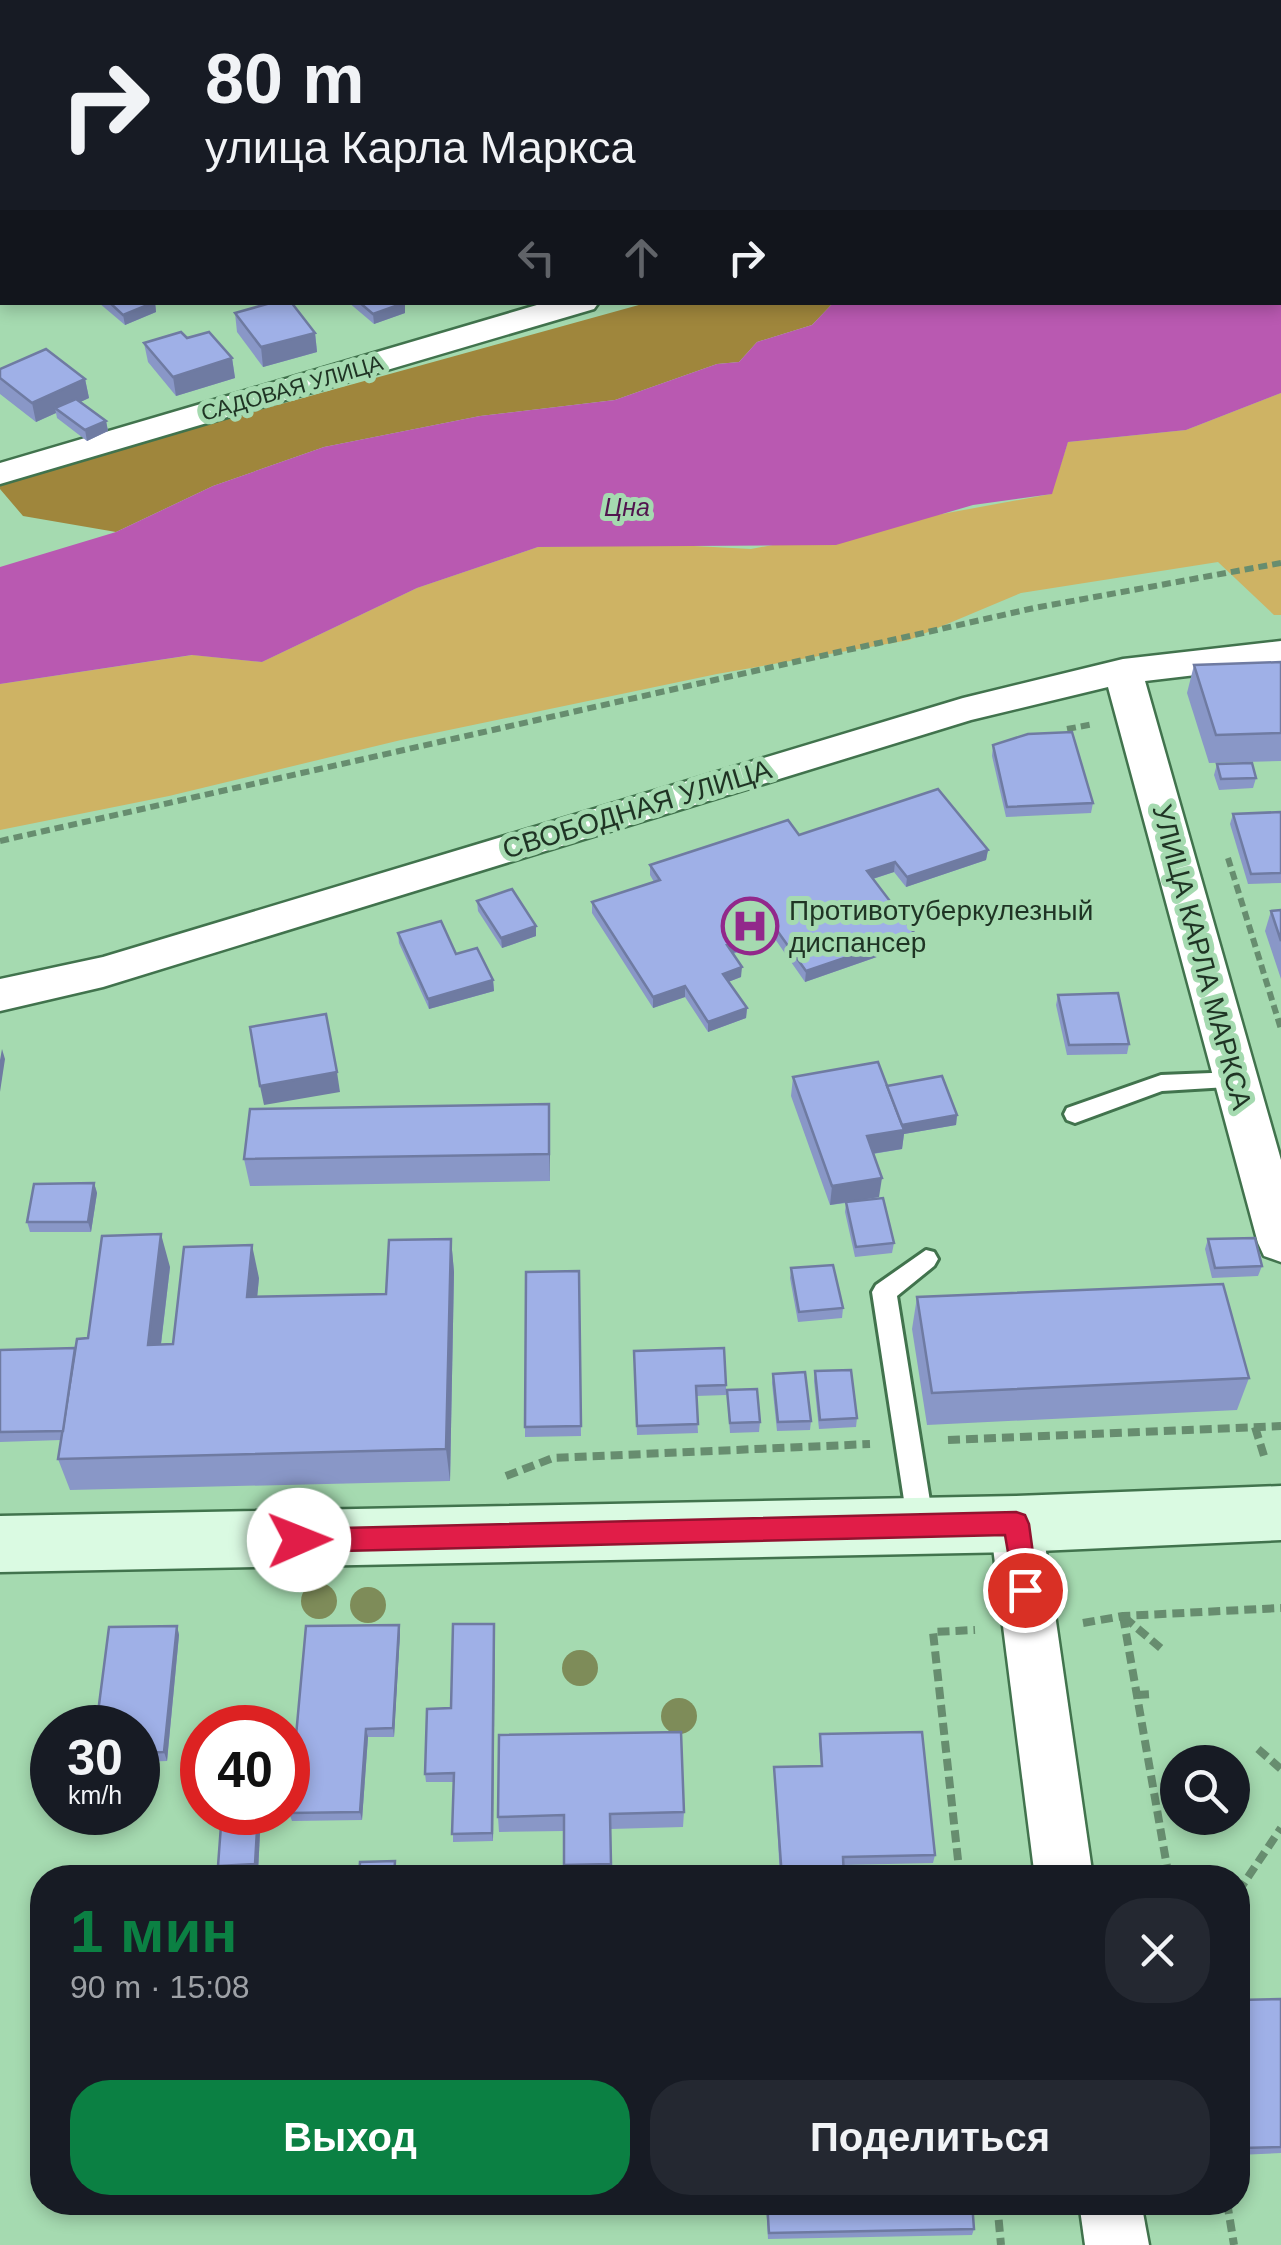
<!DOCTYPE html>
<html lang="ru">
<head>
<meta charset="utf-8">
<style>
  :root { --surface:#171b24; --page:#242831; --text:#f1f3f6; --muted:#9ea1a6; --accent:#0b8043 }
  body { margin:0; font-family:Arial,sans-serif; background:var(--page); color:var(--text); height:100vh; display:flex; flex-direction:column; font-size:38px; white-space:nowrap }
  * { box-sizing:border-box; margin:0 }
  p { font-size:32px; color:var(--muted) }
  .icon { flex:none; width:55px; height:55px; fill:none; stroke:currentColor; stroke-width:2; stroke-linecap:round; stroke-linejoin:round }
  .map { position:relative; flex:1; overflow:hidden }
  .panel { position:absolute; left:30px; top:1865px; width:1220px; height:350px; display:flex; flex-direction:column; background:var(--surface); border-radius:40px; box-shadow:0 5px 15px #0003 }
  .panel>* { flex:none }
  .banner { position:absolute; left:0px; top:0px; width:1282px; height:305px; box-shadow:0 5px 15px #0003; background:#171b24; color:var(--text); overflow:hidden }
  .fabs { position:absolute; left:1160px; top:1745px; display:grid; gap:20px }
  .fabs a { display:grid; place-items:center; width:90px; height:90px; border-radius:50%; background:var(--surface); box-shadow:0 5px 15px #0003; font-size:50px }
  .speed { position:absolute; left:30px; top:1705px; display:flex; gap:20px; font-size:50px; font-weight:700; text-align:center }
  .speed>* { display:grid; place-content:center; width:130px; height:130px; border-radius:50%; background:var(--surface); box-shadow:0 5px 15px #0003; line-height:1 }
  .speed small { font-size:25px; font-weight:400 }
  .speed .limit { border:15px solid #d22; background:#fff; color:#111 }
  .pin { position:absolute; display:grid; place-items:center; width:85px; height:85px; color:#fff; margin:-42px; border:5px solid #fff; border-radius:50%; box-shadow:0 2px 10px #0007 }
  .me { position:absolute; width:110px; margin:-55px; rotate:89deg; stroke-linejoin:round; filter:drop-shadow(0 0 8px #0008) }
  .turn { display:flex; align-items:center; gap:35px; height:210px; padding:0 40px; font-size:45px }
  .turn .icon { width:130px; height:130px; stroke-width:2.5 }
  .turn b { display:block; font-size:70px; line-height:85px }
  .lanes { display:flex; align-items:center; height:95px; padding:0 40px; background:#0003; justify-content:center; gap:50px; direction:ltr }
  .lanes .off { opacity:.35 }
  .round { display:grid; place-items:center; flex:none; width:105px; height:105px; border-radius:40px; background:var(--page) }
  .head { display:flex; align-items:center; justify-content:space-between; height:170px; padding:0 40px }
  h1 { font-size:60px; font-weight:700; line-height:75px; color:var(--accent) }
  .button { display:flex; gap:20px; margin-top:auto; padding:20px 40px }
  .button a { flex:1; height:115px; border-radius:40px; background:var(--accent); color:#fff; font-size:40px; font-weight:700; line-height:115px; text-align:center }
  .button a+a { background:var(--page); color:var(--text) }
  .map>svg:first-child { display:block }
</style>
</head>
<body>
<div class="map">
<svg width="1281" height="2245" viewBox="0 0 1281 2245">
  <rect width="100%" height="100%" fill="#a5dab0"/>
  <path fill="#ceb364" d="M1281,393V615H1274L1218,562L1021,593L909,640L717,674L401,740L169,796L0,830V684L193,655L262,662L417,588L538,547L656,544L751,549L1051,494L1068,442L1186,430Z"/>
  <path fill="#9f863c" d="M646,303H833L812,325L757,342L739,362L717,364L615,400L480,416L324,447L213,486L116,532L23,516L0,489V482Z"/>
  <path fill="#b959b1" d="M1281,215V393L1186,430L1068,442L1052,494L973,505L836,545L538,547L417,588L262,662L192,655L0,684V567L116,532L213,486L324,447L480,416L615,400L717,364L739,362L757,342L812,325L833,303L1280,302Z"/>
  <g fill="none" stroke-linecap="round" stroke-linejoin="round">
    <g stroke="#41734d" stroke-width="6">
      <g id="lane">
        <path d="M1236,1072L1244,1074L1247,1080L1244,1086L1162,1091L1075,1123L1067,1120L1064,1114L1067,1108L1161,1075Z"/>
        <path d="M926,1250L934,1252L938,1259L934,1266L897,1296L934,1526L930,1534L921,1537L912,1534L908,1526L872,1292L876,1285Z"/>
      </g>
    </g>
    <g stroke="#41734d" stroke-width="5">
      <g id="street">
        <path d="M645,0H672L673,2H646Z"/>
        <path d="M1182,0H1208L1209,2H1183Z"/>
        <rect x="1280" y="71" width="1" height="16"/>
        <path d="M547,302H599L594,309L0,484V463Z"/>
        <path d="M1281,641V665L1145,681L1281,1160V1262L1264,1256L1258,1243L1108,687L971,720L103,987L0,1011V979L103,957L963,698L1123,659Z"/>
        <path d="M1016,1501L1034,1508L1042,1524L1093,1878H1035L990,1524L998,1508Z"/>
        <path d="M1079,2202H1141L1149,2245H1085Z"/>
      </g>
    </g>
    <g stroke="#41734d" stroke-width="5">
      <path id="secondary" d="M1281,1486V1540L1016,1552L0,1572V1516L1016,1496Z"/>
    </g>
    <g stroke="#678d6f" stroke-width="6" stroke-dasharray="9 5" stroke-linecap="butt">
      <path d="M1067,729L1094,724"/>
      <path d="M0,841L1034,608L1281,563"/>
      <path d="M1228,858L1281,1029"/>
    </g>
    <g stroke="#678d6f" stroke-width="8" stroke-dasharray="12 6" stroke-linecap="butt">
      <path d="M1255,1427L1265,1459"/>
      <path d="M948,1440L1281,1426"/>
      <path d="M506,1476L553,1458L870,1444"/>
      <path d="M1123,1616L1169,1878"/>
      <path d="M1124,1617L1163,1650"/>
      <path d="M1083,1623L1123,1616L1281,1608"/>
      <path d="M1137,1695L1152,1694"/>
      <path d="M1258,1749L1281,1769"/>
      <path d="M960,1878L933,1632L975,1630"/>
      <path d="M1238,1892L1281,1828"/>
      <path d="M997,2202L1001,2245"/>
      <path d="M1227,2202L1234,2245"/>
    </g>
    <use href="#lane" fill="#fff" fill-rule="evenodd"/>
    <use href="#street" fill="#fff" fill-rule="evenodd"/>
    <use href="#secondary" fill="#dafae2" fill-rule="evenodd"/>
  </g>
  <g fill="#7e8c59">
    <circle cx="319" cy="1601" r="18"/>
    <circle cx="368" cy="1605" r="18"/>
    <circle cx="580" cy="1668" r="18"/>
    <circle cx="679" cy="1716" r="18"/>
  </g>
  <g fill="#8997c7">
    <path d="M155,302L156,312L125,325L99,303Z"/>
    <path d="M348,302H412L405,305V313L374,324Z"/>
    <path d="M235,313L315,333L317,352L263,367L237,332Z"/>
    <path d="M187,338L232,358L235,378L176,396L148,362L144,343Z"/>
    <path d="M0,369L85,379L89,398L80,402L106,421L108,431L87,441L57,418L56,413L36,422L0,394Z"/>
    <path d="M1281,662V761L1209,763L1187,693L1194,665Z"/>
    <path d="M993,745L1093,803L1091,813L1006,817L992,756Z"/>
    <path d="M1217,764L1256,778L1253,788L1219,790L1214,775Z"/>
    <path d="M1281,812V883L1248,884L1230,824L1233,814Z"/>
    <path d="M799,835L988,850L986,860L906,887L894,872L873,879L914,944L805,982L775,939L733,954L741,977L728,982L747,1008L746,1018L708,1032L685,997L653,1008L592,913V902L654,882L650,875V865Z"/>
    <path d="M477,901L536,936L502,948L478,911Z"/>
    <path d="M1281,910V979L1265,931L1271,911Z"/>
    <path d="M398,933L456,954L493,980L494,991L429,1009L399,943Z"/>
    <path d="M1058,995L1129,1044L1127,1054L1067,1055L1056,1005Z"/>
    <path d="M793,1077L887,1086L957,1115L956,1125L904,1134L902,1149L873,1154L879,1197L858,1201L894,1243L892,1253L855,1257L845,1212L846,1203L830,1205L791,1096Z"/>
    <path d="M549,1104L550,1181L250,1186L244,1159Z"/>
    <path d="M94,1183L97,1193L91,1232H30L27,1222Z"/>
    <path d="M451,1239L454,1272L450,1481L70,1490L58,1459L61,1440L0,1442V1350L75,1348L170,1267L161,1345L173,1344L259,1278L257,1297L386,1294Z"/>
    <path d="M1208,1239L1262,1266L1258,1276L1212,1278L1205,1249Z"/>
    <path d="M791,1268L843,1308L842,1318L798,1322L790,1278Z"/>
    <path d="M579,1271L581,1436L525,1437V1427Z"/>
    <path d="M917,1297L1249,1378L1237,1410L927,1425L912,1329Z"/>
    <path d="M634,1351L726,1385V1395L696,1396L698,1433L637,1435Z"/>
    <path d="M815,1371L857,1418L856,1427L819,1429L814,1381Z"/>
    <path d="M773,1374L811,1421L810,1430L777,1431L772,1383Z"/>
    <path d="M727,1390L760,1422L759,1432L730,1433Z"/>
    <path d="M494,1624L493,1841L453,1842V1782H426L425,1774L451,1708Z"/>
    <path d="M399,1625L400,1634L394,1737H368L362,1820L292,1821L289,1813Z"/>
    <path d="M177,1626L179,1635L167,1761L138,1762V1728Z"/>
    <path d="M820,1734L935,1855L933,1863L843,1865L844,1878H780L774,1767L821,1766L819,1742Z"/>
    <path d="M222,1812H261L258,1872L221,1873L218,1866Z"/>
    <path d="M684,1812L683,1827L610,1829L611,1878H565L564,1831L499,1832L498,1817Z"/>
    <path d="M1281,1999V2153L1238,2155V2000Z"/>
    <path d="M766,2202H972L974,2229L972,2235L768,2239Z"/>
  </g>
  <g fill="#6f7ba2">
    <path d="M155,302L156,312L125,325L123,315Z"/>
    <path d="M399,302H412L405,305V313L374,324L373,314Z"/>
    <path d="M315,333L317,352L263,367L261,347Z"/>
    <path d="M232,358L235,378L176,396L173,377Z"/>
    <path d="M85,379L89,398L59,412L55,408L56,413L36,422L32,403Z"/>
    <path d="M106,421L108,431L87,441L85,430Z"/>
    <path d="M988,850L986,860L906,887L907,877Z"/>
    <path d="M895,862L894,872L866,881L867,871Z"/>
    <path d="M536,926V936L502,948L501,938Z"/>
    <path d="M776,929L775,939L727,955V945Z"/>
    <path d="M915,934L914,944L805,982L806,971Z"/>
    <path d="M742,967L741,977L723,984V974Z"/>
    <path d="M493,980L494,991L429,1009L428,999Z"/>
    <path d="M685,986V997L653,1008V997Z"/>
    <path d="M747,1008L746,1018L708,1032V1022Z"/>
    <path d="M2,1049L5,1059L0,1092V1060Z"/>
    <path d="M337,1072L340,1092L264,1105L260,1086Z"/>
    <path d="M549,1104L550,1132V1181L549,1154Z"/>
    <path d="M957,1115L956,1125L904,1134L902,1149L864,1155L867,1136L898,1125Z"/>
    <path d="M882,1178L879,1197L830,1205L832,1186Z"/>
    <path d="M94,1183L97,1193L91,1232L88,1222Z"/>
    <path d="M161,1234L170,1267L157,1377L148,1345Z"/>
    <path d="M451,1239L454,1272L450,1481L446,1449Z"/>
    <path d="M252,1245L259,1278L254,1330L247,1297Z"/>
    <path d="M494,1624L495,1632L493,1841L492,1833Z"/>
    <path d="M399,1625L400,1634L394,1737L393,1728Z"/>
    <path d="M177,1626L179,1635L167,1761L164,1752Z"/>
    <path d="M366,1729L368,1737L362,1820L360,1812Z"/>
    <path d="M258,1812H261L258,1872L255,1864Z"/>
  </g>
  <g fill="#9fb0e7" stroke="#6f7ba2" stroke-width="2.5">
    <path d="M19,0H48L47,2H18Z"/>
    <path d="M602,0H630L633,2H588Z"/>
    <path d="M109,302H155L123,315Z"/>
    <path d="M274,302H291L315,333L261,347L235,313Z"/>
    <path d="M359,302H404V303L373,314Z"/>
    <path d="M181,332L187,338L209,332L232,358L173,377L144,343Z"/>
    <path d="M46,349L85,379L32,403L0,378V369Z"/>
    <path d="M76,399L106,421L85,430L55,408Z"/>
    <path d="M1281,662V733L1216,735L1194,665Z"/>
    <path d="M1072,732L1093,803L1007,807L993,745L1028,734Z"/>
    <path d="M1252,763L1256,778L1221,779L1217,764Z"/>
    <path d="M938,789L988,850L907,877L895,862L867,871L915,934L806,971L776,929L727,945L742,967L723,974L747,1008L708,1022L685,986L653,997L592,902L660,880L650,865L788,820L799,835Z"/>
    <path d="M1281,812V873L1251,874L1233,814Z"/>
    <path d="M512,889L536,926L501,938L477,901Z"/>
    <path d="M1281,910V941L1271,911Z"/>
    <path d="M441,921L456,954L477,948L493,980L428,999L398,933Z"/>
    <path d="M1118,993L1129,1044L1069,1045L1058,995Z"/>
    <path d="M326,1014L337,1072L260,1086L250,1027Z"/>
    <path d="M878,1062L904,1130L867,1136L882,1178L832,1186L793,1077Z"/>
    <path d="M942,1076L957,1115L902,1125L887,1086Z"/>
    <path d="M549,1104V1154L244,1159L250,1109Z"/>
    <path d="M94,1183L88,1222H27L34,1184Z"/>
    <path d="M883,1198L894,1243L856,1247L846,1202Z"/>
    <path d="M161,1234L148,1345L173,1344L184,1247L252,1245L247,1297L386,1294L389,1240L451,1239L446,1449L58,1459L77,1339L88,1338L102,1236Z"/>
    <path d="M1255,1238L1262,1266L1215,1268L1208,1239Z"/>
    <path d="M833,1265L843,1308L799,1312L791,1268Z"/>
    <path d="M579,1271L581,1426L525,1427L526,1272Z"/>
    <path d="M1223,1284L1249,1378L932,1393L917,1297Z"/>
    <path d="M75,1348L63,1431L0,1432V1350Z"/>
    <path d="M724,1348L726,1385L696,1386L698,1424L637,1426L634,1351Z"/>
    <path d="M851,1370L857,1418L820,1420L815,1371Z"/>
    <path d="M805,1372L811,1421L778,1422L773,1374Z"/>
    <path d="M757,1389L760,1422L730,1423L727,1390Z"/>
    <path d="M453,1624H494L492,1833L452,1834L454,1773L425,1774L427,1709L451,1708Z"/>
    <path d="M399,1625L393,1728L366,1729L360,1812L289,1813L306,1626Z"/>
    <path d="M177,1626L164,1752L138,1753V1728H96L109,1627Z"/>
    <path d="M681,1732L684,1812L610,1814L611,1864L564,1865V1815L498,1817L499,1735Z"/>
    <path d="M922,1732L935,1855L843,1857L844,1878H782L774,1767L822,1766L820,1734Z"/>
    <path d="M222,1812H258L255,1864L218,1866Z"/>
    <path d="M395,1861L394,1878H359L360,1862Z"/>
    <path d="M1281,1999V2147L1241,2148L1238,2132V2000Z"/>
    <path d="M767,2202H972L974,2229L769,2233Z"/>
  </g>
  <path fill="#e11d48" stroke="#92132f" stroke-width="2.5" d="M1016,1512L1025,1515L1029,1524L1038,1590L1034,1598L1025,1602L1016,1598L1005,1535L299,1552L290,1549L286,1540L290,1532L299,1529Z"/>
  <defs>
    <g id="hospital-ring" transform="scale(2.875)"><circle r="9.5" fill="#a5dab0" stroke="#92288b" stroke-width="1.5"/><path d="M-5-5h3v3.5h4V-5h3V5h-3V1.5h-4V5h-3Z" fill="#92288b"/></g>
  </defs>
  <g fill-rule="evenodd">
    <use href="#hospital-ring" x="750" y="926"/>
  </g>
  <g text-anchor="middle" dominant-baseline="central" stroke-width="10" stroke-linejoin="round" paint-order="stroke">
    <g font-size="22" fill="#1f3424" stroke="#a5dab0">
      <text transform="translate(292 388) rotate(-16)">САДОВАЯ УЛИЦА</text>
    </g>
    <g font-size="25" font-style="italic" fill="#51144e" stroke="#a5dab0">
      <text x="627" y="507">Цна</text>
    </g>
    <g font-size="28" fill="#1f3424" stroke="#a5dab0">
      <text transform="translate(637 809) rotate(-17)">СВОБОДНАЯ УЛИЦА</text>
      <text transform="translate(1202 957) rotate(75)">УЛИЦА КАРЛА МАРКСА</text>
    </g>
    <g font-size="28" fill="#1f3424" stroke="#a5dab0" text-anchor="start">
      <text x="789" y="910">Противотуберкулезный<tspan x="789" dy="32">диспансер</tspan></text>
    </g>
  </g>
</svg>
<div class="fabs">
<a><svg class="icon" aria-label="search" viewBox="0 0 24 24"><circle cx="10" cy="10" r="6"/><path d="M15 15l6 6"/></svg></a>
</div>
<div class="speed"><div>30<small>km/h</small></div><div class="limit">40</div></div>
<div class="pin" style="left:1025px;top:1590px;background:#d93025"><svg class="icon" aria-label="arrive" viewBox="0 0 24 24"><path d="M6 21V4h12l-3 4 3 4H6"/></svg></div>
<svg class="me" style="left:299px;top:1540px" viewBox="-20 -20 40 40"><circle r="19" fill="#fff"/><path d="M0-13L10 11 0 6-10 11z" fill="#e11d48"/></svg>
<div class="banner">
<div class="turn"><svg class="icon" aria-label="right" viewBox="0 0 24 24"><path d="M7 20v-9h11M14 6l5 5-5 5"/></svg><div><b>80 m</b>улица Карла Маркса</div></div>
<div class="lanes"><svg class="icon off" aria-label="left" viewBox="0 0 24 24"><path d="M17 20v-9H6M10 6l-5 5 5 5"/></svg><svg class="icon off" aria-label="ahead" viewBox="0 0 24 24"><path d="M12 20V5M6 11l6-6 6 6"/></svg><svg class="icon" aria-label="right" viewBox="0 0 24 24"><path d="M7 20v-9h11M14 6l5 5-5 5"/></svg></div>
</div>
<section class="panel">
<div class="head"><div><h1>1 мин</h1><p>90 m · 15:08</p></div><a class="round"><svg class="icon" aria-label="close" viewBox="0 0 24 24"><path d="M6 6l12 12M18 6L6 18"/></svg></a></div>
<div class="button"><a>Выход</a><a>Поделиться</a></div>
</section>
</div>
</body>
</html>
